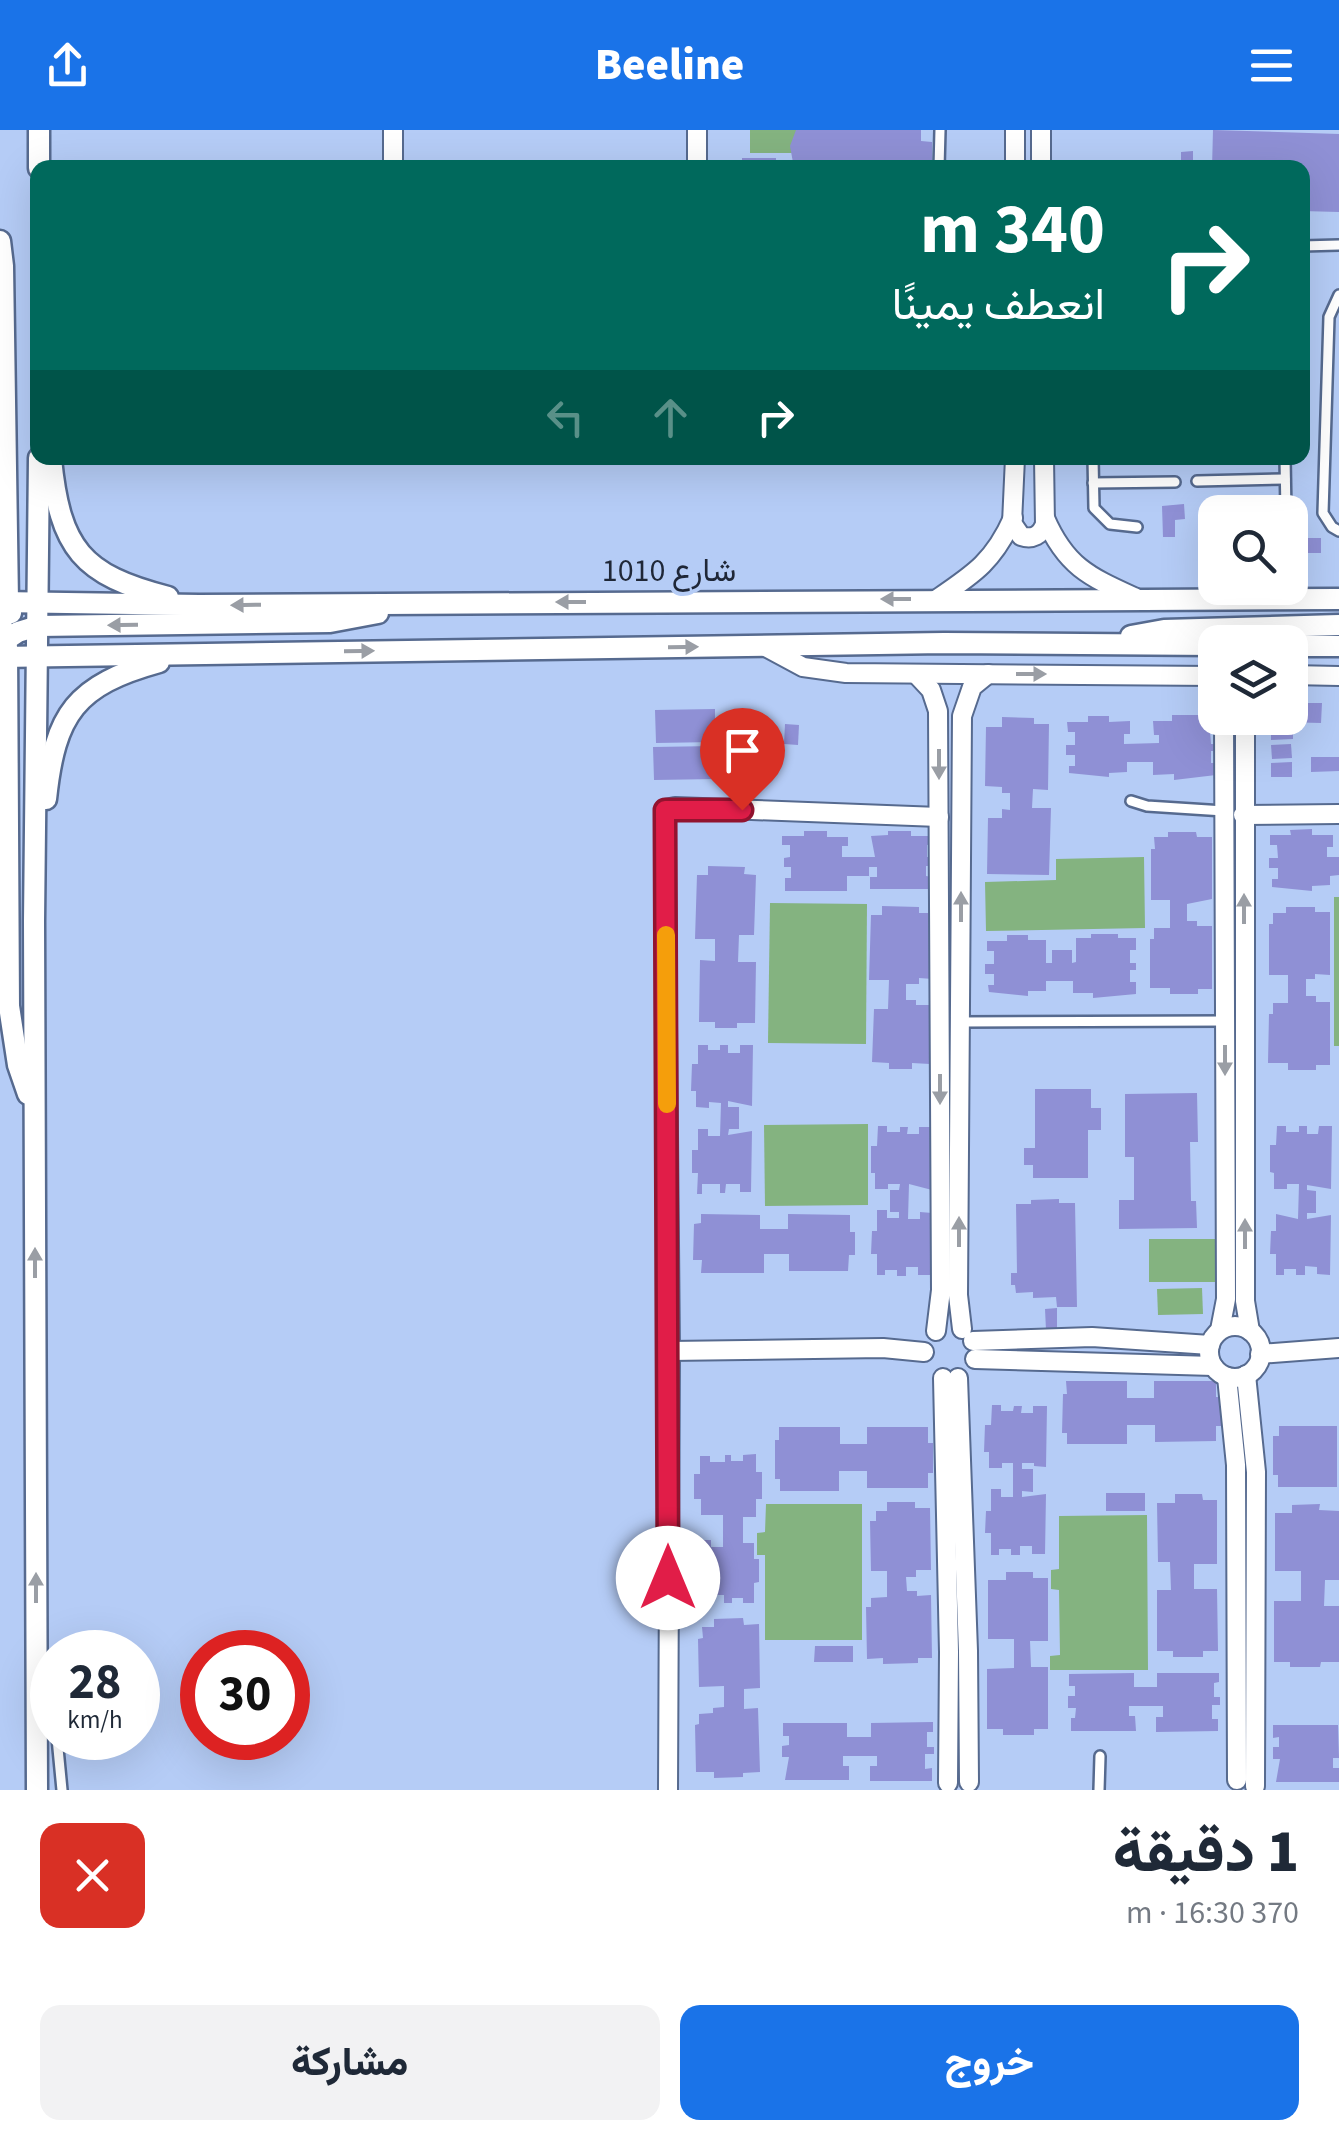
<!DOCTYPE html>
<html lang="ar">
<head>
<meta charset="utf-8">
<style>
  :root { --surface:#fff; --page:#f2f2f3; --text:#1f2937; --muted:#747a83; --accent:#1a73e8 }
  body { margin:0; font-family:"Source Sans 3",Vazirmatn,sans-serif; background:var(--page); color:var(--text); direction:rtl; height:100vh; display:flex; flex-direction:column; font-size:38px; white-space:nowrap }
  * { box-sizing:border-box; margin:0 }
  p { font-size:32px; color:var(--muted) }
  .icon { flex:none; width:55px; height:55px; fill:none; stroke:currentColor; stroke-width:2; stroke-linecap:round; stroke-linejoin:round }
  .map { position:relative; height:1660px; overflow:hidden; direction:ltr }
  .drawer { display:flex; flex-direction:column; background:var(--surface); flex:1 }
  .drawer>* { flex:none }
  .hud { position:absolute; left:30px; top:30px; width:1280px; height:305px; border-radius:20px; box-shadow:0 10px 40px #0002; direction:rtl; background:#00695c; color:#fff; overflow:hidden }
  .buttons { position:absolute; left:1198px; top:365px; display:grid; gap:20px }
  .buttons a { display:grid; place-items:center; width:110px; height:110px; border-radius:20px; background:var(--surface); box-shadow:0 10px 40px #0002; font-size:50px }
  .speed { position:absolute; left:30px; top:1500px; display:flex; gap:20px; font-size:50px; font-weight:700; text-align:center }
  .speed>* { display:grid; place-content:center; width:130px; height:130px; border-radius:50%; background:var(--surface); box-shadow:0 10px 40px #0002; line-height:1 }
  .speed small { font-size:25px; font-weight:400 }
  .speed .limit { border:15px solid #d22; background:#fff; color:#111 }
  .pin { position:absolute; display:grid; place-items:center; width:85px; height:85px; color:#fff; margin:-102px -42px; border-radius:50% 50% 50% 0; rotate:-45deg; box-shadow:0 0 10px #0007 }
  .pin .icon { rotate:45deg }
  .me { position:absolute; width:110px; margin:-55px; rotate:0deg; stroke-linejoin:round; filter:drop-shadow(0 0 8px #0008) }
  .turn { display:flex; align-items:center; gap:35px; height:210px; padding:0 40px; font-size:45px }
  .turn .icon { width:130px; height:130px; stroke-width:2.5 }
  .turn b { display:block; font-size:70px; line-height:85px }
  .lanes { display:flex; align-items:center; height:95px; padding:0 40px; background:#0003; justify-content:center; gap:50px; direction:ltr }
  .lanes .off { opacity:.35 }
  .round { display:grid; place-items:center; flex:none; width:105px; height:105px; border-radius:20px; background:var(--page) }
  .summary { display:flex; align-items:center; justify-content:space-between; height:170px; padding:0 40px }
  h1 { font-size:60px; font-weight:800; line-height:75px }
  .cta { display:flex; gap:20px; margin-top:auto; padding:20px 40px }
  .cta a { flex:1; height:115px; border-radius:20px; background:var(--accent); color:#fff; font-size:40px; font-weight:800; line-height:115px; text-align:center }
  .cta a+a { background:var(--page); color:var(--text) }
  header { display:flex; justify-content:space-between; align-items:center; height:130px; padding:0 40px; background:var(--accent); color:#fff; font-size:45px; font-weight:800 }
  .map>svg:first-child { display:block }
</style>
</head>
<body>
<header><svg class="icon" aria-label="menu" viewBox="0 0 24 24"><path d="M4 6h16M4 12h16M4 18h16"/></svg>Beeline<svg class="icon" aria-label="share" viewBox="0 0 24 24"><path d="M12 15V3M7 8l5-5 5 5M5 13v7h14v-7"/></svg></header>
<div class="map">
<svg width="1339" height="1660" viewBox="0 0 1339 1660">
  <rect width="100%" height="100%" fill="#b5ccf6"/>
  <g fill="#84b380">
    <rect x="750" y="0" width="46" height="23"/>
    <path d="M1144,727L1145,798L986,801L985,752L1056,750V729Z"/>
    <rect x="1334" y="767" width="5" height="149"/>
    <path d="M770,773L867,774L866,914L768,913Z"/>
    <path d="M868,994V1075L765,1076L764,995Z"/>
    <rect x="1149" y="1109" width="72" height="43"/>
    <path d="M1202,1158L1203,1184L1158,1185L1157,1159Z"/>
    <path d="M766,1374H862V1510H765V1425H757V1403L765,1402Z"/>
    <path d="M1147,1385L1148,1540H1050V1526L1060,1525L1059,1460L1051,1459V1440L1059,1439V1386Z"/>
  </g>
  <g fill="#8f90d5">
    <path d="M796,0H921V11L932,12V32H921V38H794L790,16Z"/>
    <path d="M1213,0L1339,4V82L1302,81V38H1212Z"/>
    <path d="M1193,21V37H1181V22Z"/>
    <rect x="742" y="28" width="34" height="10"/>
    <path d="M1184,374L1185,389L1175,390V407H1163L1162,376Z"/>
    <rect x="1291" y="408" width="30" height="15"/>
    <path d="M1290,573H1322L1321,593L1282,592V588H1290Z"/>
    <path d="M715,579V612L656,613L655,580Z"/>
    <path d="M1172,585H1198L1199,590L1216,589V601H1210L1211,614H1216V621H1211V633H1216V645L1174,650V644L1153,645V632H1127V642L1109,643V647L1069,643V636H1075V625H1066V615H1075V602H1068L1067,592H1088V586H1109V592L1130,591V604H1124V614L1159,613V605H1154L1153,591H1172Z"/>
    <path d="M727,587H761V604L727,603Z"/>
    <path d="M1002,587L1034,588V594H1049L1048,660L1033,659L1032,678H1051L1049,745L987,744L988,688H1002V679L1010,680V663H1002V657L985,656L986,597H1002Z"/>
    <path d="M785,594L799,595L798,615L784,614Z"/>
    <path d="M1271,594H1293V609L1271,610Z"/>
    <path d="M719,613H767V634L719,635Z"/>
    <path d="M1291,614L1292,628L1272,629L1271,615Z"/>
    <path d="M715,616L716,649L654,650L653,617Z"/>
    <path d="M1311,627H1339V641L1311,642Z"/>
    <path d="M1292,632V647H1271V633Z"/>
    <path d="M1312,699V705H1333V717H1327V727H1339V745L1330,746V755L1312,756V761L1272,757V749H1278V738H1269V728H1278L1277,715H1270V705H1291L1290,700Z"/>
    <path d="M804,701H827V707H848V716H842V727H875L871,706L888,705V701H911V706H932V714L927,715V727H933V736H926V746L932,747V759H870V747H877V737H869V746H847V761H785V748H791V737H784V728L790,727V715H782V706H804Z"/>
    <path d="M1168,702H1196L1197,707H1212V769L1187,774V791H1197V796H1212V859H1198V864H1170V858H1150V809H1154V798H1170V770H1151V719H1155L1154,707H1168Z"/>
    <path d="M708,736L745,737L744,744L756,745L754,805H739L738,832H756L755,893H737V898H715V892H699L700,830L715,831V809H695L697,745H708Z"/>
    <path d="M882,776L919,777V783H934L933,849L919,848V854H906V870H916V875H931L930,934L912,933V939H889V933L872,932L874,879H888L889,850H869L871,785H882Z"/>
    <path d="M1286,777H1315V782H1330V845L1315,844V849H1306V866H1316V872H1330V935H1316V940H1288V933H1268L1269,884H1273V873H1288V845H1269V794H1273V783H1286Z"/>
    <path d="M1091,804H1118V808H1136V820H1130V833H1136V840H1130V852H1136V864L1093,868V863H1073V851H1046V861H1028V866L989,862L988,855H994V844H985V834H994V821H987V811H1007V805H1028V810H1046V833H1052V820H1072V833L1076,832V808H1091Z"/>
    <path d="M698,915H708V920H720V915H728V923H740V915H753L752,976L728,971V977H739V999H729L728,1005L752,1001L751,1062H740V1054H726L725,1063H720V1054H702V1064H697L698,1043H692V1020H698V999H708V1006H720L721,973L709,972V978L696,977V961H691L692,934H698Z"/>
    <path d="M1035,959H1091V978H1101V1000H1088V1048H1033V1035H1024V1018H1035Z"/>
    <path d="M1197,963L1198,1012H1190L1191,1071H1196L1197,1098L1119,1099V1070H1134V1027H1125V964Z"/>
    <path d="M878,996H887V1002H900V997H908L907,1004H919V997H933L932,1060L909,1054L908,1089H920V1082L932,1083L931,1145H918V1137H906V1146H897V1140H885V1145H877V1124H871L872,1101H877V1080H887V1088H899V1082H890V1060H899L900,1054H888V1059H875V1043H871V1016H877Z"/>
    <path d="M1277,996H1286V1002H1299V996H1307V1004H1318L1319,996H1332L1331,1059L1307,1055V1060L1316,1061V1083H1307V1089L1331,1085L1330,1145L1317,1144V1137L1305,1136V1145H1296V1139H1284V1145H1276V1124H1270L1271,1101H1276V1084L1298,1089L1299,1054H1287V1059H1274V1043L1270,1042V1015H1276Z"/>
    <path d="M1059,1069V1073H1075L1077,1177H1057L1056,1167L1033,1168V1162L1016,1163L1015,1155H1011V1143H1017L1016,1074H1031V1070Z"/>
    <path d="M701,1084L760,1085V1099H788V1084L850,1085V1102H855V1125H849L848,1141H789V1124H764V1143H701L702,1130H693L694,1094L701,1093Z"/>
    <path d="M1057,1178V1200H1046L1045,1179Z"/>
    <path d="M1066,1251H1127V1268H1154V1251H1216V1267H1221V1296H1216V1311L1155,1312V1295H1127V1314H1067V1303H1062L1063,1264H1067Z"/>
    <path d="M992,1275H1001V1281H1013L1014,1276H1022L1021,1283H1033V1276H1047L1046,1337L1034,1336V1333H1022V1339H1033V1362L1022,1361V1367L1046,1364L1045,1424H1032V1416H1020V1425H1011V1419H999V1425H991V1403H985L986,1381H991V1359H1001V1367H1013V1333H1002V1338H989V1322H984L985,1295H991Z"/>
    <path d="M1279,1296H1337V1357H1278V1345H1273V1306H1279Z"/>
    <path d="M779,1297H840V1314H867V1297H928V1313H933V1343H928V1358H867V1341H839V1361H780V1349H775V1310H779Z"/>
    <path d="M756,1324V1342H762V1369H756V1387H743V1413H754V1429H759V1452L754,1453V1473H743V1468H732V1473H724V1465H710V1472H699L700,1455H694V1429H699V1410H711V1417H723V1385H701V1369H694V1344H700V1326H710V1332H725V1325H731V1331H743V1325Z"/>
    <rect x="1106" y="1363" width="39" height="18"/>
    <path d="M1175,1364H1202L1203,1370H1217V1434H1194V1459H1217L1218,1521H1203V1527H1173V1521H1157V1460H1171L1170,1432H1158L1157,1373H1175Z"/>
    <path d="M887,1372H915V1378H930L931,1440H916V1447H906L907,1461H917V1466L931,1465L932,1528H918V1533L883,1534V1528L867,1529L866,1477H871V1468L887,1467V1441H871L870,1391H876V1381H887Z"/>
    <path d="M1320,1374L1319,1380L1339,1381V1450H1325L1324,1476H1339V1532H1321L1320,1537H1290V1532H1274V1471H1301V1441H1275V1383H1292V1375Z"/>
    <path d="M1006,1442H1033V1448H1048V1511H1030L1031,1537H1048V1599H1034V1605H1003V1599H987V1539L1014,1538V1509H988V1450H1006Z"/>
    <path d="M743,1488L744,1495L759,1494L760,1558L744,1559V1579L758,1578L760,1642L743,1643V1647L714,1648V1642H696L695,1595L699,1594V1584L713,1583V1578L724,1577V1556L699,1557L698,1509L703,1508L702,1497H714V1489Z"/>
    <path d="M815,1516H853V1532H814Z"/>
    <path d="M1134,1543V1557H1157V1543H1219V1552L1214,1553V1567H1220V1575H1212V1589H1218V1601L1156,1602V1587H1163V1576H1129V1586H1135L1136,1601H1071V1588H1075L1076,1578H1068V1566H1075V1556H1069V1544Z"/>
    <path d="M933,1592V1602H927V1617H934V1624H925V1639L932,1638V1651H870V1636H877V1626H843V1636H849V1650H785L789,1627H782V1616L789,1615V1606H783V1593H847V1607H871V1593Z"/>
    <path d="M1273,1595H1338L1339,1628H1333V1638H1339V1652H1276L1280,1629H1273V1617H1279V1607L1273,1608Z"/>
  </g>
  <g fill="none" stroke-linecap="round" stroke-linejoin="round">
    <g stroke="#566a8f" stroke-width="14">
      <g id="service">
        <path d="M939,38L940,0"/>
        <path d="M1302,116L1339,115"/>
        <path d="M1339,165L1329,187L1323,383L1332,397L1339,401"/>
        <path d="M1093,328L1094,378L1110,394L1137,397"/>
        <path d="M1285,328L1286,382"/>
        <path d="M1197,351L1285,349"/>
        <path d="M1093,353L1175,352"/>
        <path d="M1131,671L1147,676L1224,681"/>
        <path d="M960,892L1225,891"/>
        <path d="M44,1559L52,1585"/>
        <path d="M57,1608L62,1660"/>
        <path d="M1099,1660L1100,1626"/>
      </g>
    </g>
    <g stroke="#566a8f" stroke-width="22">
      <g id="minor">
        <path d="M393,0V38"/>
        <path d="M697,0V38"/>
        <path d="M1015,0V38"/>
        <path d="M1041,0V38"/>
        <path d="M1015,328L1012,393L1021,406C1033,410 1041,405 1045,394L1044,328"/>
        <path d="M1045,388C1066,437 1090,447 1136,468"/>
        <path d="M937,469C974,444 994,431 1013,388"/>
        <path d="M764,516L803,537L846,543L1215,546"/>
        <path d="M916,544L931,560L938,581L941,1160L936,1201"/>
        <path d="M1290,545L1339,546"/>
        <path d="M1245,588V1171L1250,1201"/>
        <path d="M1243,685L1339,684"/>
        <circle cx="1235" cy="1222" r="26"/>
        <path d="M962,1199L958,1165L962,586L972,557L988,544"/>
        <path d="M1220,1200L1226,1169L1224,588"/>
        <path d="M973,1211L1092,1207L1210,1215"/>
        <path d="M670,1221L883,1218L924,1222"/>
        <path d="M1260,1224L1339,1218"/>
        <path d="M975,1229L1213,1236"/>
        <path d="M1246,1245L1256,1342L1255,1656"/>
        <path d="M1227,1247L1236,1335L1237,1650"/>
        <path d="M943,1248L949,1522L948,1653"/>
        <path d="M958,1248L968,1521L969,1652"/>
        <path d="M668,1660L670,1221L665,679L675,677L939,687"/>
      </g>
    </g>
    <g stroke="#566a8f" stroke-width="25">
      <g id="tertiary">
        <path d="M39,38V0"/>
        <path d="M0,111L3,136L8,472L11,483"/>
        <path d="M51,329C60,419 82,445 168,467"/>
        <path d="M0,472L199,475L1339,469"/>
        <path d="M0,488L7,517L9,876L18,935L28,964"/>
        <path d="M1131,506L1164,500L1339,495"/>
        <path d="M0,514L18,502L38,496L330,492L378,483"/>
        <path d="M1290,516H1339"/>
        <path d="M0,527L944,513L1215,515"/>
        <path d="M46,669C55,583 76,555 159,532"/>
        <path d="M37,1660L34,791L39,328"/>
      </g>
    </g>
    <use href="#service" stroke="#fff" stroke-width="9"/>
    <use href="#minor" stroke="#fff" stroke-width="18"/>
    <use href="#tertiary" stroke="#fff" stroke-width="20"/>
  </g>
  <defs><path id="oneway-solid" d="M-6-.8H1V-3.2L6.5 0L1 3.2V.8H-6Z" transform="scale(2.5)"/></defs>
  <g fill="#9a9ea5">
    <use href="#oneway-solid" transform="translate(896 469) rotate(180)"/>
    <use href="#oneway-solid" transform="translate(571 472) rotate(180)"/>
    <use href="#oneway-solid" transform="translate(246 475) rotate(179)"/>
    <use href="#oneway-solid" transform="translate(123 495) rotate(179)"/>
    <use href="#oneway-solid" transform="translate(683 517) rotate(-1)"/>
    <use href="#oneway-solid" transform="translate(359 521) rotate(-1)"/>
    <use href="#oneway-solid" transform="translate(1031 544)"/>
    <use href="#oneway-solid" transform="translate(939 634) rotate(90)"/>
    <use href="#oneway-solid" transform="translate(961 777) rotate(-90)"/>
    <use href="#oneway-solid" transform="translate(1244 779) rotate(-90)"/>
    <use href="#oneway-solid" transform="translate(1225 930) rotate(90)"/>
    <use href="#oneway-solid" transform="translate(940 959) rotate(90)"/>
    <use href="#oneway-solid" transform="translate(959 1102) rotate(-90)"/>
    <use href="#oneway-solid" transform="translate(1245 1104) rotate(-90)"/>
    <use href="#oneway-solid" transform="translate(35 1133) rotate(-90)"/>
    <use href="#oneway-solid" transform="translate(36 1458) rotate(-90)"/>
  </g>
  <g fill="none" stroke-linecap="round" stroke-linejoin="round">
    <g stroke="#92132f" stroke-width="25">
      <path id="route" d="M668,1448L665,680H742"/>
    </g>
    <use href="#route" stroke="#e11d48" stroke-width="18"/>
    <path stroke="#f59e0b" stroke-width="18" d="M666,805L667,974"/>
  </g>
  <g text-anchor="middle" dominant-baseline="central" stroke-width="8" stroke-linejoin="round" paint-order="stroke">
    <g font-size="32" fill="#1f2737" stroke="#b5ccf6">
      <text x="669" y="441">شارع 1010</text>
    </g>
  </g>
</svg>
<div class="buttons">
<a><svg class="icon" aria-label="search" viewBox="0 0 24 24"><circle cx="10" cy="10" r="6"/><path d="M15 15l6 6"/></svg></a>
<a><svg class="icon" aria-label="layers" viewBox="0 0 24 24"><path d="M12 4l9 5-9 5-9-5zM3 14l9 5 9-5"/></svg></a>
</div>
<div class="speed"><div>28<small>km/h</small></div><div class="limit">30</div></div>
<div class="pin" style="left:742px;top:680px;background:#d93025"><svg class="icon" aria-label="arrive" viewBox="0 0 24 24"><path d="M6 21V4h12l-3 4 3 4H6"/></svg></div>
<svg class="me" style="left:668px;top:1448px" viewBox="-20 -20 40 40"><circle r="19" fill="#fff"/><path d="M0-13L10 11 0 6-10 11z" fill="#e11d48"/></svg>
<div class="hud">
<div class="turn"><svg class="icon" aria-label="right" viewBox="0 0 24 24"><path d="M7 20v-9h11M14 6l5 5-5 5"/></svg><div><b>340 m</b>انعطف يمينًا</div></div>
<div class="lanes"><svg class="icon off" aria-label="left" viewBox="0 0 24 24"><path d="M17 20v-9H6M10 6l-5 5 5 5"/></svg><svg class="icon off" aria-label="ahead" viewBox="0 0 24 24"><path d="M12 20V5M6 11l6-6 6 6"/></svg><svg class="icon" aria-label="right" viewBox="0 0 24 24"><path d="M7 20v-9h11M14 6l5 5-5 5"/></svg></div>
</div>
</div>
<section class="drawer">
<div class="summary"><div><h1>1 دقيقة</h1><p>370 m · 16:30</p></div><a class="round" style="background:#d93025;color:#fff"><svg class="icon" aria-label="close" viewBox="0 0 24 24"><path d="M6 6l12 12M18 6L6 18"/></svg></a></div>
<div class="cta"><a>خروج</a><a>مشاركة</a></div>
</section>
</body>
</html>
